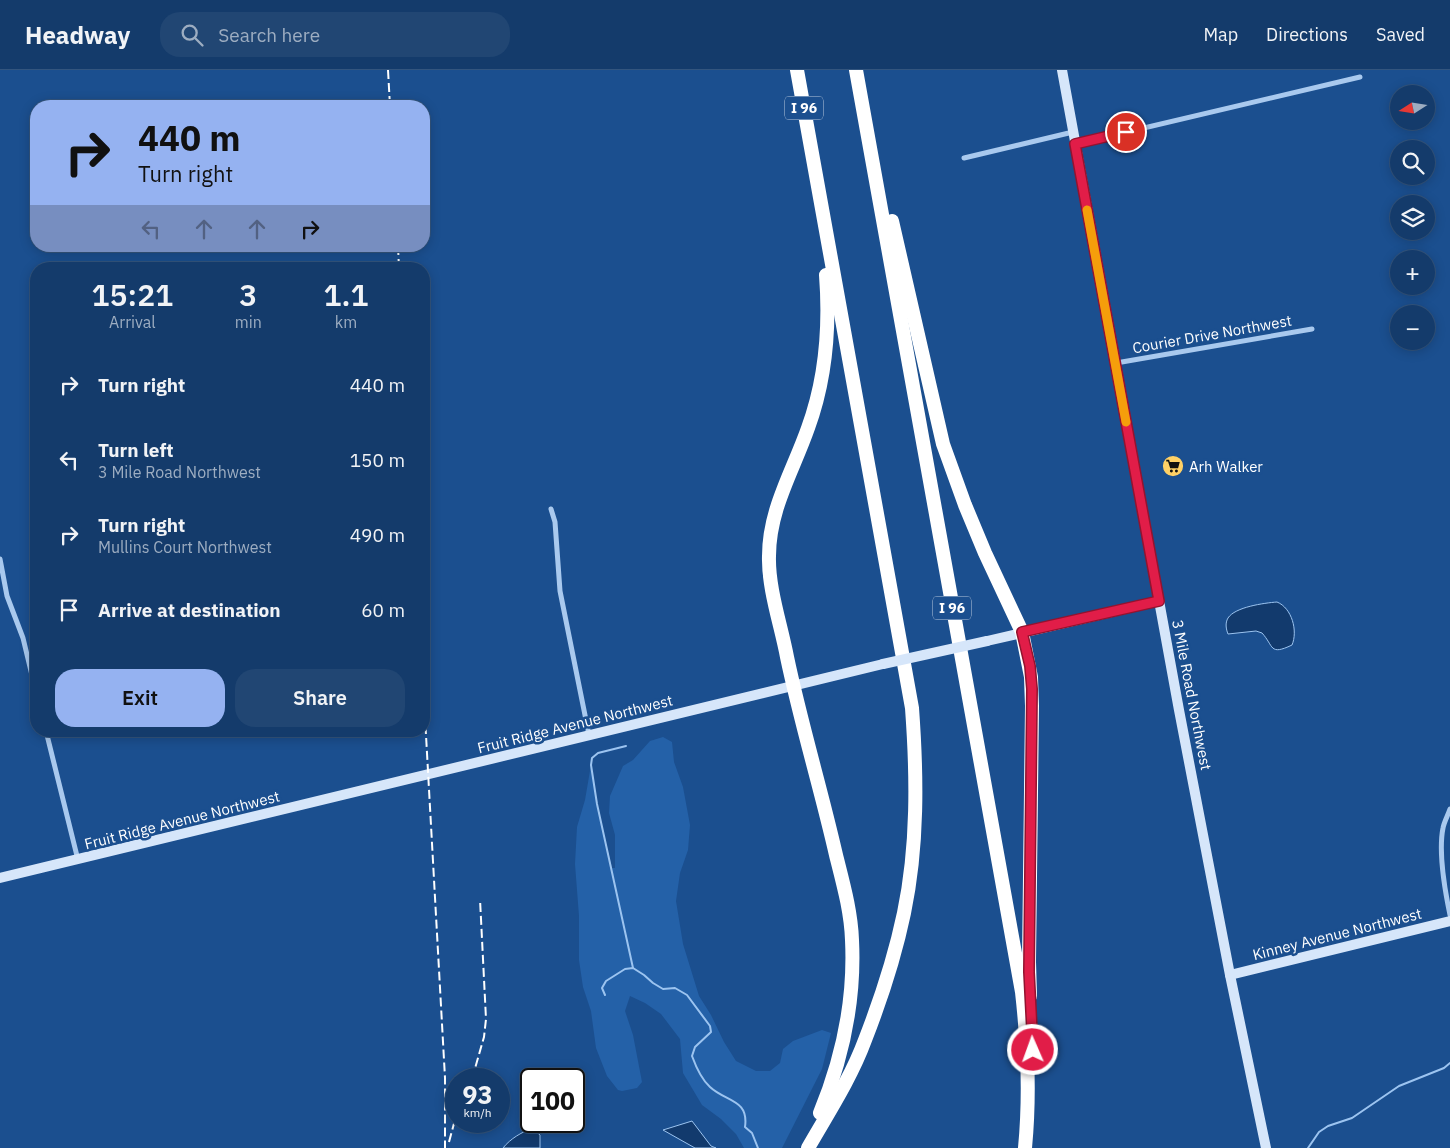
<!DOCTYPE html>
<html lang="en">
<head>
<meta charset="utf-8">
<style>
  :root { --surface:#143b6b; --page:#214673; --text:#f1f3f6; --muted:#9dadc1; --line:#33557e; --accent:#95b2f1 }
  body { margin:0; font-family:"IBM Plex Sans",sans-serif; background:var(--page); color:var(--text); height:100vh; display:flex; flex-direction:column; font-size:19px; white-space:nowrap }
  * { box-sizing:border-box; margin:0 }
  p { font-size:16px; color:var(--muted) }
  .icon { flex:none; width:28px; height:28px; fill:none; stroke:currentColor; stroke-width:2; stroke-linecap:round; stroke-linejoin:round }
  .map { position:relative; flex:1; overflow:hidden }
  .drawer { position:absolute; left:30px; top:192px; width:400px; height:475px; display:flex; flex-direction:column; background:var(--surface); border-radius:20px; box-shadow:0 2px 12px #0003,0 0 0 1px var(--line) }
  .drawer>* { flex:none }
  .hud { position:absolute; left:30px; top:30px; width:400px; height:152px; border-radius:20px; box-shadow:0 2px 12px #0003,0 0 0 1px var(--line); background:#95b2f1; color:#111; overflow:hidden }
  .needle { width:32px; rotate:258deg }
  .controls { position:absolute; left:1390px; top:15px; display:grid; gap:10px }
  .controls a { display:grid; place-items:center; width:45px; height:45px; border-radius:50%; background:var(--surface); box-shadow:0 2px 12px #0003,0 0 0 1px var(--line); font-size:25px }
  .speed { position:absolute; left:445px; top:998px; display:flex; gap:10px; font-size:25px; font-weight:700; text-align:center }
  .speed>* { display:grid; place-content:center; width:65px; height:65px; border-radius:50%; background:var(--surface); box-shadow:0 2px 12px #0003,0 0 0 1px var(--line); line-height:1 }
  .speed small { font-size:12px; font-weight:400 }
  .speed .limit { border:2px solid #111; border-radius:8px; background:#fff; color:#111 }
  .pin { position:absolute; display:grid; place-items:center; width:42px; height:42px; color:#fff; margin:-21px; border:2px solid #fff; border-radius:50%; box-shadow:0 1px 5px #0007 }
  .me { position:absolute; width:55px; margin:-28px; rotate:358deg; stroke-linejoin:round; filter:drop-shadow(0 0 4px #0008) }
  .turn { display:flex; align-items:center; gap:18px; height:105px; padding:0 25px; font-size:22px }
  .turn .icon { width:65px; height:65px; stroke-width:2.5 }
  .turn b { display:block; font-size:35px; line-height:42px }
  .lanes { display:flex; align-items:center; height:48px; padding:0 25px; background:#0003; justify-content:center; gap:25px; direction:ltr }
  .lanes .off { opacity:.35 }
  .eta { display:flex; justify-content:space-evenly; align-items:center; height:85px; text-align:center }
  .eta b { font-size:30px; font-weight:600; line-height:35px }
  .button { display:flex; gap:10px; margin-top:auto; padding:10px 25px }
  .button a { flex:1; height:58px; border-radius:20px; background:var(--accent); color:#111; font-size:20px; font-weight:600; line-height:58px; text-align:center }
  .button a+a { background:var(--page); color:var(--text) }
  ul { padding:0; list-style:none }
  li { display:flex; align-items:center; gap:15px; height:75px; padding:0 25px }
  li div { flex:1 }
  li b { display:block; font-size:19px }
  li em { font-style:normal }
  header { display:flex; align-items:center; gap:30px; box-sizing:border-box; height:70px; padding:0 25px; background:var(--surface); border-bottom:1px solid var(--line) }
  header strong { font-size:24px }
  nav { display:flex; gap:28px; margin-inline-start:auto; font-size:18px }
  .search { width:350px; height:45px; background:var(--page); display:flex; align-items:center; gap:12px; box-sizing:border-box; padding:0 18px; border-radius:20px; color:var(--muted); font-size:19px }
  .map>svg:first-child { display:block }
</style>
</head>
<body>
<header>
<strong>Headway</strong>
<div class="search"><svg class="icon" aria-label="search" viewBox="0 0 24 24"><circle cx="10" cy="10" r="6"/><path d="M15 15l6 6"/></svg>Search here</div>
<nav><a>Map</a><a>Directions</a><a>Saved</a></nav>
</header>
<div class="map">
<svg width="1450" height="1078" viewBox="0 0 1450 1078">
  <rect width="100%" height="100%" fill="#1b4f8f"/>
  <path fill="#2461a8" d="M663,667L672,672L674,692L683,717L690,755L688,780L680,803L676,831L683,874L699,926L711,945L724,972L736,991L756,1001H770L780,993L783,979L793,971L822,960L831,963L822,999L782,1078H744L736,1064L721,1049L702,1035L683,1003L680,969L661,944L645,933L630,926L625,941L633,965L642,1012L637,1018L622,1021L618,1020L607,1006L596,978L591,941L583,917L579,890V846L575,794L577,757L585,730L591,695L597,734L612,798H615V765L609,743L610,726L623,696L633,690L650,671Z"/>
  <g fill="#123a6d" stroke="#9cc4f0">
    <path d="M1277,532C1292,538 1298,561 1292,575C1269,586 1274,576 1262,563L1256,561L1228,564C1226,559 1225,553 1228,548C1235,537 1264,533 1277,532Z"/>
    <path d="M692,1051L711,1076L716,1078H695L663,1060Z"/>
    <path d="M532,1058L540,1065V1078H503C511,1068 521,1063 532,1058Z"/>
  </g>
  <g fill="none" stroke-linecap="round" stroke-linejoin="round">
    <g stroke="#9cc4f0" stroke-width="2">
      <path d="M626,676L598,683L592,688L591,695L597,734L633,898"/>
      <path d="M605,925L602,918L606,911L625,899L633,898L644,905L653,913L663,919L675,918L687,925L710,956L711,962L695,977L692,986C696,997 701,1009 710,1017C726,1032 749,1029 745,1057L752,1063L758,1078"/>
      <path d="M1308,1078L1319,1062L1328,1056L1352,1048L1399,1016L1444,998L1450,993"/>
    </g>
    <g stroke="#a9c9ee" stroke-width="5">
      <path d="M1076,74L1360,7"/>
      <path d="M964,88L1073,62"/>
      <path d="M1116,293L1312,259"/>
      <path d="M551,439L555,452L560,521L589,665"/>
      <path d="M0,489L7,526L23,568L36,622"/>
      <path d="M46,661L78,790"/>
      <path d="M1450,739C1448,745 1444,752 1443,758C1438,783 1445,821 1450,845"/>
    </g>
    <g stroke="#d6e6fa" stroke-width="10">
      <path d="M1062,0L1179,640L1230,905L1266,1078"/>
      <path d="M987,571L1159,531"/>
      <path d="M0,808L883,594"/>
      <path d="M1230,905L1450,851"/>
    </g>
    <g stroke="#fff" stroke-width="14">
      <path d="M797,0L912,638C917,706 918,776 904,843C895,886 881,929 865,970C851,1008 828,1043 808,1078"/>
      <path d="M856,0L1022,922C1028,975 1030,1026 1025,1078"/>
      <path d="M892,151L943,374L965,435L985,483L1022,562L1031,607L1032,636L1029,892L1030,926"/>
      <path d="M820,1043C843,987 855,930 852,870C851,841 843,813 836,785C821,719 801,654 787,587C781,555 768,518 769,486C769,439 793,401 808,358C826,309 830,257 826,205"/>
    </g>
    <g stroke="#fff" stroke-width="2" stroke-dasharray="9 4" stroke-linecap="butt">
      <path d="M388,0L390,36"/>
      <path d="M398,176L399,199"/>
      <path d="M424,629L445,1008V1078"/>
      <path d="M472,1009L484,967L486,949L480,829"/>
      <path d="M449,1072L456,1046"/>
    </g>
    <path stroke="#d6e6fa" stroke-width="10" d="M883,594L987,571"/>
  </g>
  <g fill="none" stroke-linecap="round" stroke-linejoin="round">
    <g stroke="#92132f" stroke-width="12">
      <path id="route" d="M1033,980L1029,902L1032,619L1030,596L1022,562L1159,531L1075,74L1126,62"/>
    </g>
    <use href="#route" stroke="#e11d48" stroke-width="9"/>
    <path stroke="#f59e0b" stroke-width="9" d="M1087,140L1126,352"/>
  </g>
  <defs>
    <g id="supermarket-disc" transform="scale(1.125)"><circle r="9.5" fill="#ffd166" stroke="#1b4f8f"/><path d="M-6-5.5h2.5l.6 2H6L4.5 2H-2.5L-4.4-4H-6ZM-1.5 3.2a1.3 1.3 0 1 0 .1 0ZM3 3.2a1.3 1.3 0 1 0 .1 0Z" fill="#111"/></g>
  </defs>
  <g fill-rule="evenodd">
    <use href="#supermarket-disc" x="1173" y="396"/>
  </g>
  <g text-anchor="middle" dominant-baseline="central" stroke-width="5" stroke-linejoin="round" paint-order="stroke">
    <g fill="#1b4f8f" stroke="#bbcadd" stroke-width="1">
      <rect x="785" y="26.5" width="38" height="23" rx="4"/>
      <rect x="933" y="526.5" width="38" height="23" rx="4"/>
    </g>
    <g font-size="14" font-weight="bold" fill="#fff">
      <text x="804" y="38">I 96</text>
      <text x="952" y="538">I 96</text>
    </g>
    <g font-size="15" fill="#fff" stroke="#1b4f8f">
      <text transform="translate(1212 264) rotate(-10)">Courier Drive Northwest</text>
      <text transform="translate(1192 625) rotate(79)">3 Mile Road Northwest</text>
      <text transform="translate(575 654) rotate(-14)">Fruit Ridge Avenue Northwest</text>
      <text transform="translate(182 750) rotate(-14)">Fruit Ridge Avenue Northwest</text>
      <text transform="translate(1337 864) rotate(-14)">Kinney Avenue Northwest</text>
    </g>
    <g font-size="15" fill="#fff" stroke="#1b4f8f" text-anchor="start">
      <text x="1189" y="396">Arh Walker</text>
    </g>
  </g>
</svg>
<div class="controls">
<a><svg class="needle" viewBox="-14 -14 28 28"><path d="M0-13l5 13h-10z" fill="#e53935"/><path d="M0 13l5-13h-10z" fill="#9dadc1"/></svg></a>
<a><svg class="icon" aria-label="search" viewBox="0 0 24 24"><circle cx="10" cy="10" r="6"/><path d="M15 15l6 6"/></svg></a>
<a><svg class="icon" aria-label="layers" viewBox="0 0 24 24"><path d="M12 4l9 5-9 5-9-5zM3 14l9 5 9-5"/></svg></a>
<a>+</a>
<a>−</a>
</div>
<div class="speed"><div>93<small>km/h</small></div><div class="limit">100</div></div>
<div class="pin" style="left:1126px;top:62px;background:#d93025"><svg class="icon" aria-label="arrive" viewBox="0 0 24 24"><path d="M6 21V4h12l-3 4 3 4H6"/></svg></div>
<svg class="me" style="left:1033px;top:980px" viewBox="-20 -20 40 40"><circle r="17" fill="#e11d48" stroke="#fff" stroke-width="3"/><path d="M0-11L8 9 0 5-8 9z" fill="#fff"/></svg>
<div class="hud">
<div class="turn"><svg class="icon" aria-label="right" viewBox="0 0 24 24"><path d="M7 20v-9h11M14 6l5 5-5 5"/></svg><div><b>440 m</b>Turn right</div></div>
<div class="lanes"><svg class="icon off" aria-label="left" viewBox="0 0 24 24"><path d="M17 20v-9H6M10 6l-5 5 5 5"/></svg><svg class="icon off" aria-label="ahead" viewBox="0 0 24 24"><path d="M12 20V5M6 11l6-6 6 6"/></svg><svg class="icon off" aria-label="ahead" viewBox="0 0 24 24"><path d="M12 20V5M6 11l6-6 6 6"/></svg><svg class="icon" aria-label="right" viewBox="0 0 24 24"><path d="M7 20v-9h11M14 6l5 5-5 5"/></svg></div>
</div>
<section class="drawer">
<div class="eta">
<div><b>15:21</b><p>Arrival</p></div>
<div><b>3</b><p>min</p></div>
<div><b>1.1</b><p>km</p></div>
</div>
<ul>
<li><svg class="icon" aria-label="right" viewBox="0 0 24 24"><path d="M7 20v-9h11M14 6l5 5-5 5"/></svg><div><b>Turn right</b></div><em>440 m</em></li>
<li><svg class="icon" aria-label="left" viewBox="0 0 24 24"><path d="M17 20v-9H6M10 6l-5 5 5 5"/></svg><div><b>Turn left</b><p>3 Mile Road Northwest</p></div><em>150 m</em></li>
<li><svg class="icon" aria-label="right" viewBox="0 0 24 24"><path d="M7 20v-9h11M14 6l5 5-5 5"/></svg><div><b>Turn right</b><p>Mullins Court Northwest</p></div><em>490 m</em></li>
<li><svg class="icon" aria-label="arrive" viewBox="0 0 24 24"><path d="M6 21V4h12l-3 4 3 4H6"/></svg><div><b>Arrive at destination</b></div><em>60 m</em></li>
</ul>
<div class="button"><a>Exit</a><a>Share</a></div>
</section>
</div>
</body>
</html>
